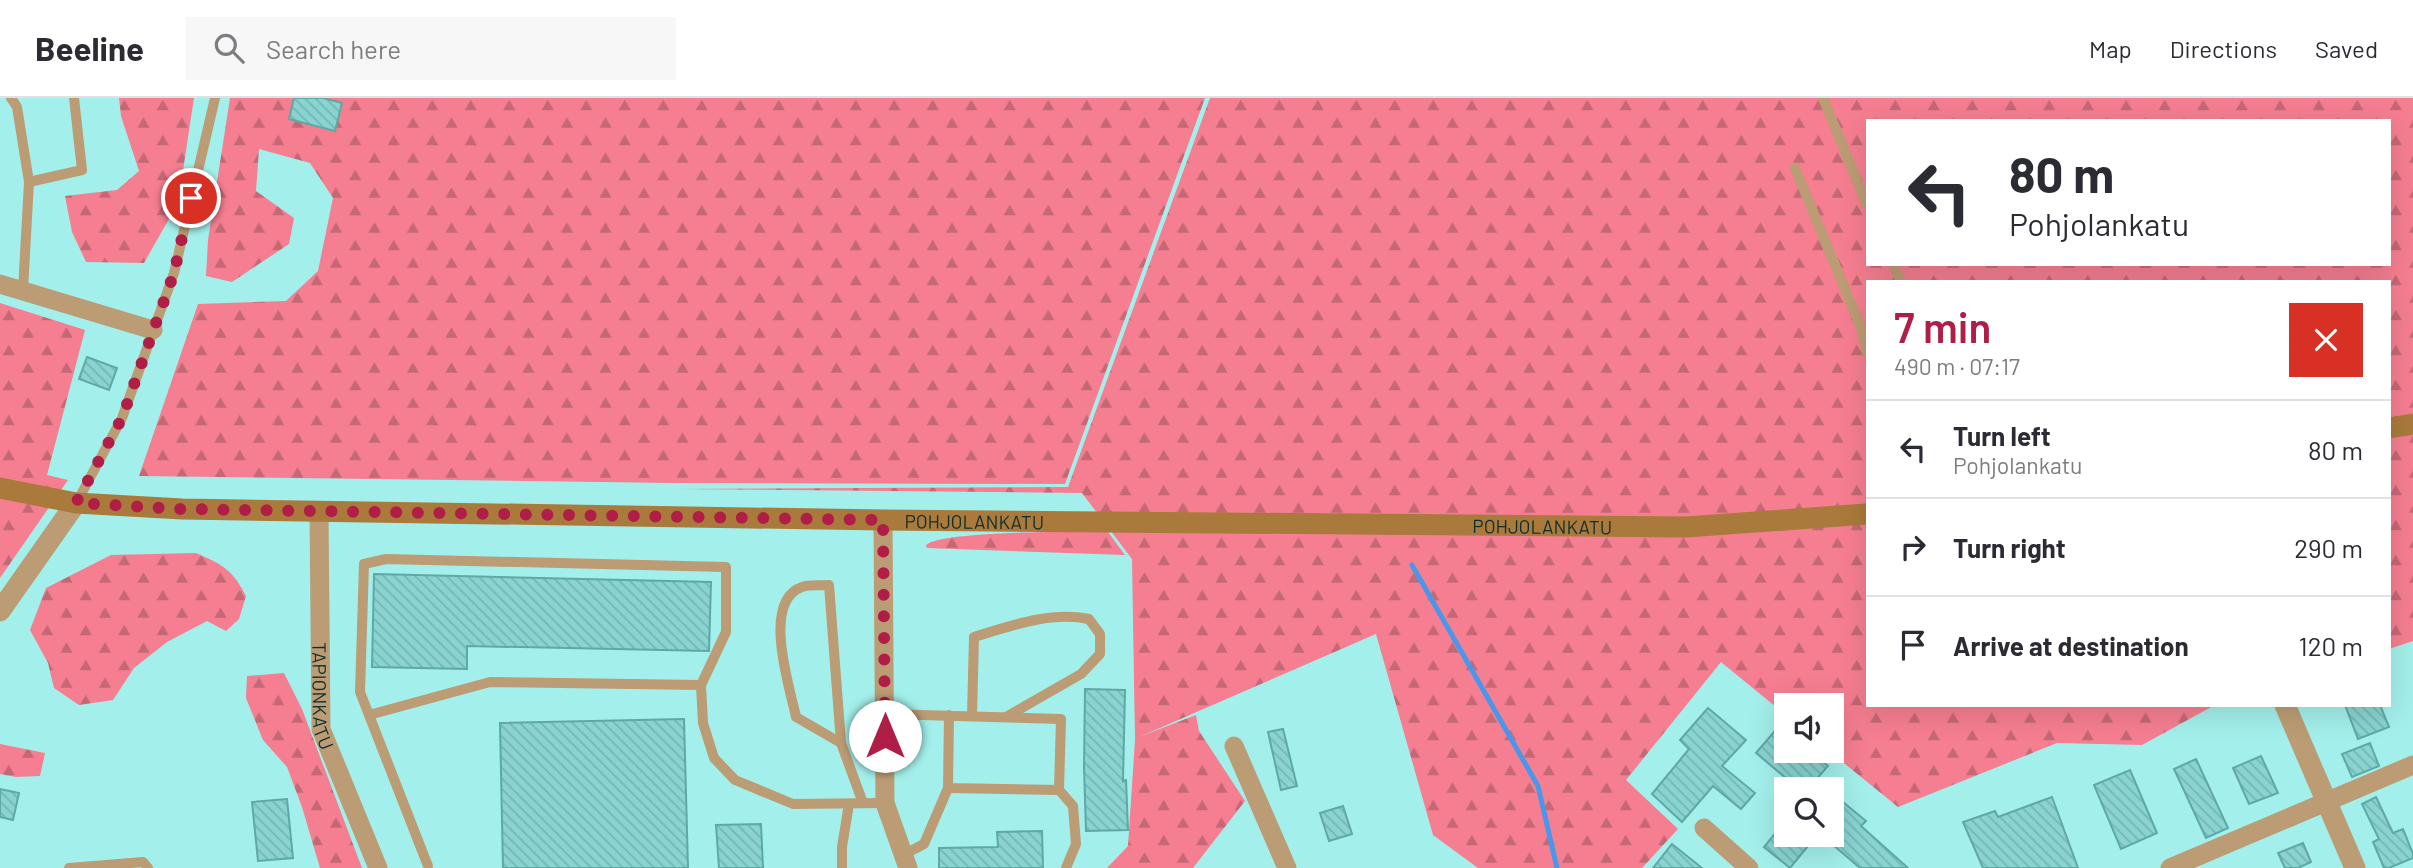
<!DOCTYPE html>
<html lang="en">
<head>
<meta charset="utf-8">
<style>
  :root { --surface:#fff; --page:#f7f7f7; --text:#2b2b33; --muted:#7c7c81; --line:#e1e1e2; --accent:#b01d46 }
  body { margin:0; font-family:Barlow,sans-serif; background:var(--page); color:var(--text); height:100vh; display:flex; flex-direction:column; font-size:26px; white-space:nowrap }
  * { box-sizing:border-box; margin:0 }
  p { font-size:23px; color:var(--muted) }
  .icon { flex:none; width:38px; height:38px; fill:none; stroke:currentColor; stroke-width:2; stroke-linecap:round; stroke-linejoin:round }
  .map { position:relative; flex:1; overflow:hidden }
  .panel { position:absolute; left:1866px; top:182px; width:525px; height:427px; display:flex; flex-direction:column; background:var(--surface); border-radius:0px; box-shadow:0 7px 28px #0002 }
  .panel>* { flex:none }
  .guide { position:absolute; left:1866px; top:21px; width:525px; height:147px; border-radius:0px; box-shadow:0 7px 28px #0002; background:#fff; color:var(--text); overflow:hidden }
  .tools { position:absolute; left:1774px; top:595px; display:grid; gap:14px }
  .tools a { display:grid; place-items:center; width:70px; height:70px; border-radius:0px; background:var(--surface); box-shadow:0 7px 28px #0002; font-size:35px }
  .pin { position:absolute; display:grid; place-items:center; width:60px; height:60px; color:#fff; margin:-30px; border:4px solid #fff; border-radius:50%; box-shadow:0 2px 7px #0007 }
  .me { position:absolute; width:77px; margin:-38px; rotate:0deg; stroke-linejoin:round; filter:drop-shadow(0 0 5px #0008) }
  .turn { display:flex; align-items:center; gap:24px; height:147px; padding:0 28px; font-size:32px }
  .turn .icon { width:91px; height:91px; stroke-width:2.5 }
  .turn b { display:block; font-size:49px; line-height:60px }
  .round { display:grid; place-items:center; flex:none; width:74px; height:74px; border-radius:0px; background:var(--page) }
  .summary { display:flex; align-items:center; justify-content:space-between; height:119px; padding:0 28px }
  h1 { font-size:42px; font-weight:600; line-height:52px; color:var(--accent) }
  ul { padding:0; list-style:none }
  li { display:flex; align-items:center; gap:21px; height:98px; padding:0 28px; border-top:2px solid var(--line) }
  li div { flex:1 }
  li b { display:block; font-size:26px }
  li em { font-style:normal }
  header { display:flex; align-items:center; gap:42px; box-sizing:border-box; height:98px; padding:0 35px; background:var(--surface); border-bottom:2px solid var(--line) }
  header strong { font-size:33px }
  nav { display:flex; gap:38px; margin-inline-start:auto; font-size:24px }
  .search { width:490px; height:63px; background:var(--page); display:flex; align-items:center; gap:18px; box-sizing:border-box; padding:0 24px; border-radius:0px; color:var(--muted); font-size:26px }
  .map>svg:first-child { display:block }
</style>
</head>
<body>
<header>
<strong>Beeline</strong>
<div class="search"><svg class="icon" aria-label="search" viewBox="0 0 24 24"><circle cx="10" cy="10" r="6"/><path d="M15 15l6 6"/></svg>Search here</div>
<nav><a>Map</a><a>Directions</a><a>Saved</a></nav>
</header>
<div class="map">
<svg width="2413" height="770" viewBox="0 0 2413 770">
  <defs>
    <pattern id="forest-firs" width="22" height="20" patternUnits="userSpaceOnUse" patternTransform="scale(1.75)"><rect width="22" height="20" fill="#f57e90"/><path d="M5 1l3.5 6h-7zM16 11l3.5 6h-7z" fill="#c56876"/></pattern>
    <pattern id="building-back-hatch" width="6" height="6" patternUnits="userSpaceOnUse" patternTransform="scale(1.75)"><rect width="6" height="6" fill="#89d4d1"/><path d="M-1 5l2 2M0 0l6 6M5-1l2 2" fill="none" stroke="#75b6b4"/></pattern>
  </defs>
  <rect width="100%" height="100%" fill="#a3efeb"/>
  <g fill="url(#forest-firs)" fill-rule="evenodd">
    <path d="M119,0H194L178,105L144,165L86,164L72,134L65,98L117,92L139,73L121,18Z"/>
    <path d="M230,0H1205L1065,386L674,385L139,378L198,206L286,203L318,173L333,100L310,65L259,51L256,93L294,120L289,146L232,184L206,178L208,142Z"/>
    <path d="M1210,0H2413V543L2389,551V184H1867V607H2215L2142,647L2057,645L1898,709L1829,653H1832V607H1787V618L1721,564L1626,682L1678,731L1642,770H1478L1433,737L1376,536L1139,639L1196,617L1199,633L1245,703L1193,770H1107L1128,748L1135,642L1132,461L1082,395L675,391L1068,389ZM1867,23H2389V166H1867Z"/>
    <path d="M0,205L85,232L47,377L68,382L0,480Z"/>
    <path d="M1101,433L1108,434L1125,457L927,450L926,447C942,433 1071,434 1101,433Z"/>
    <path d="M196,455C223,467 232,471 246,498L239,521L226,533L207,523L167,544L134,570L113,602L79,607L54,590L48,565L30,532L46,490L111,457Z"/>
    <path d="M284,575L302,611L362,770H320L302,709L287,669L263,642L246,600L247,578Z"/>
    <path d="M0,646L45,655L40,678L16,679L0,676Z"/>
  </g>
  <g fill="none" stroke-linecap="round" stroke-linejoin="round">
    <path stroke="#4997ea" stroke-width="5" d="M1412,467L1538,688L1557,770"/>
  </g>
  <g fill="url(#building-back-hatch)" stroke="#5ea8a5" stroke-width="2">
    <path d="M294,0H323L342,5L335,33L289,21Z"/>
    <path d="M87,259L117,270L109,292L79,281Z"/>
    <path d="M374,476L711,484L709,553L467,548V571L372,569Z"/>
    <path d="M1085,591L1125,592L1123,683L1126,682L1128,732L1086,733L1084,669Z"/>
    <path d="M2345,607H2380L2389,629L2358,641Z"/>
    <path d="M1708,610L1746,642L1722,668L1755,695L1741,711L1713,688L1682,724L1652,696L1689,651L1680,642Z"/>
    <path d="M684,621L688,770H503L500,625Z"/>
    <path d="M1779,628L1787,634V653H1809L1828,668L1808,691H1799L1756,655Z"/>
    <path d="M1283,631L1297,688L1281,692L1268,634Z"/>
    <path d="M2370,645L2379,668L2352,679L2342,656Z"/>
    <path d="M2261,658L2278,695L2249,706L2233,670Z"/>
    <path d="M2196,661L2228,730L2206,740L2174,671Z"/>
    <path d="M2130,672L2157,735L2121,751L2094,687Z"/>
    <path d="M0,691L19,695L13,722L0,719Z"/>
    <path d="M1832,695L1866,723L1861,728L1908,770H1860L1832,746Z"/>
    <path d="M2052,699L2078,770H1983L1963,724L1995,713L1998,719Z"/>
    <path d="M2376,699L2393,735L2403,731L2413,756V760L2389,770H2384L2373,744L2379,741L2362,706Z"/>
    <path d="M287,701L293,760L258,763L252,704Z"/>
    <path d="M1343,708L1352,736L1329,743L1320,715Z"/>
    <path d="M761,726L763,770H719L716,727Z"/>
    <path d="M1781,728L1787,733V737H1817L1790,770L1764,749Z"/>
    <path d="M1042,733L1043,770H939V750L998,749L997,734Z"/>
    <path d="M2303,745L2311,764L2298,770H2285L2278,755Z"/>
    <path d="M1672,746L1702,770H1653Z"/>
  </g>
  <g fill="none" stroke-linecap="round" stroke-linejoin="round">
    <g stroke="#bc9c74" stroke-width="10">
      <path d="M11,0L17,9L29,84L23,192"/>
      <path d="M1823,0L1867,107"/>
      <path d="M1795,70L1861,230L1867,255"/>
      <path d="M29,84L82,72L74,0"/>
      <path d="M1893,166L1901,184"/>
      <path d="M77,404L122,320L174,175L215,0"/>
      <path d="M885,616L1061,621L1059,692L948,690L949,617"/>
      <path d="M369,617L490,584L701,587"/>
      <path d="M972,618L974,539C1010,528 1051,513 1089,521L1100,536V556L1081,576L1006,619"/>
      <path d="M841,645L796,619C790,590 761,503 802,489C809,486 821,488 829,487L841,645L863,705"/>
      <path d="M1059,692L1073,708L1076,746L1066,770"/>
      <path d="M903,757L924,746L948,690"/>
      <path d="M428,768L360,594L364,466L386,461L726,469V534L701,587L703,625L714,660L735,682L793,706L885,705"/>
      <path d="M69,770L143,764L148,770"/>
      <path d="M842,770V749L849,706"/>
    </g>
    <g stroke="#bc9c74" stroke-width="19">
      <path d="M0,186L153,232"/>
      <path id="s1" d="M319,414L321,631L378,770"/>
      <path d="M883,422L885,705L908,770"/>
      <path d="M1234,648L1287,770"/>
      <path d="M1704,730L1749,770"/>
      <path d="M2170,770L2413,667"/>
    </g>
    <g stroke="#bc9c74" stroke-width="21">
      <path d="M0,513L76,405"/>
      <path d="M2285,607L2355,770"/>
    </g>
    <g stroke="#a97a3b" stroke-width="21">
      <path d="M2389,330L2413,326"/>
      <path id="s2" d="M0,390L76,405L182,411L883,422L1686,429L1867,416"/>
    </g>
  </g>
  <g fill="none" stroke-linecap="round" stroke-linejoin="round">
    <path stroke="#b01d46" stroke-width="12" stroke-dasharray="0 21.6" d="M191,100L174,175L122,320L76,405L182,411L883,422L885,638"/>
  </g>
  <g text-anchor="middle" dominant-baseline="central" stroke-width="5" stroke-linejoin="round" paint-order="stroke">
    <g font-size="19" fill="#0d2d2c" stroke="#fff">
      <text stroke="none"><textPath href="#s2" startOffset="976">POHJOLANKATU</textPath></text>
      <text stroke="none"><textPath href="#s2" startOffset="1544">POHJOLANKATU</textPath></text>
      <text stroke="none"><textPath href="#s1" startOffset="184">TAPIONKATU</textPath></text>
    </g>
  </g>
</svg>
<div class="tools">
<a><svg class="icon" aria-label="sound" viewBox="0 0 24 24"><path d="M4 9h4l5-4v14l-5-4H4zM17 9q2 3 0 6"/></svg></a>
<a><svg class="icon" aria-label="search" viewBox="0 0 24 24"><circle cx="10" cy="10" r="6"/><path d="M15 15l6 6"/></svg></a>
</div>
<div class="pin" style="left:191px;top:100px;background:#d93025"><svg class="icon" aria-label="arrive" viewBox="0 0 24 24"><path d="M6 21V4h12l-3 4 3 4H6"/></svg></div>
<svg class="me" style="left:885px;top:638px" viewBox="-20 -20 40 40"><circle r="19" fill="#fff"/><path d="M0-13L10 11 0 6-10 11z" fill="#b01d46"/></svg>
<div class="guide">
<div class="turn"><svg class="icon" aria-label="left" viewBox="0 0 24 24"><path d="M17 20v-9H6M10 6l-5 5 5 5"/></svg><div><b>80 m</b>Pohjolankatu</div></div>
</div>
<section class="panel">
<div class="summary"><div><h1>7 min</h1><p>490 m · 07:17</p></div><a class="round" style="background:#d93025;color:#fff"><svg class="icon" aria-label="close" viewBox="0 0 24 24"><path d="M6 6l12 12M18 6L6 18"/></svg></a></div>
<ul>
<li><svg class="icon" aria-label="left" viewBox="0 0 24 24"><path d="M17 20v-9H6M10 6l-5 5 5 5"/></svg><div><b>Turn left</b><p>Pohjolankatu</p></div><em>80 m</em></li>
<li><svg class="icon" aria-label="right" viewBox="0 0 24 24"><path d="M7 20v-9h11M14 6l5 5-5 5"/></svg><div><b>Turn right</b></div><em>290 m</em></li>
<li><svg class="icon" aria-label="arrive" viewBox="0 0 24 24"><path d="M6 21V4h12l-3 4 3 4H6"/></svg><div><b>Arrive at destination</b></div><em>120 m</em></li>
</ul>
</section>
</div>
</body>
</html>
